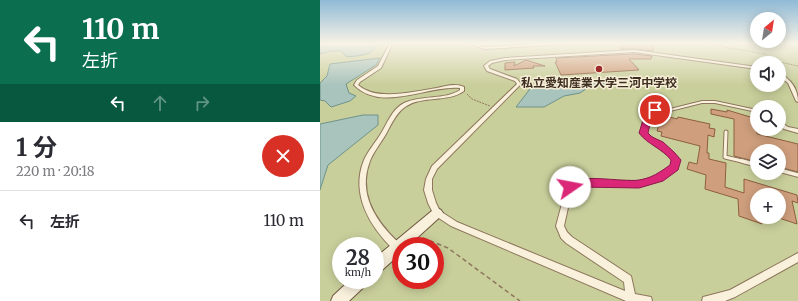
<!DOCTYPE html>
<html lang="ja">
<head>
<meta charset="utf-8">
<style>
  :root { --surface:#fff; --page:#f2f2f3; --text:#2b2b33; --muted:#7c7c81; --line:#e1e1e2 }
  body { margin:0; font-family:Merriweather,"Noto Sans JP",serif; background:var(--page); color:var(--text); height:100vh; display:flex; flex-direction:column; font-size:15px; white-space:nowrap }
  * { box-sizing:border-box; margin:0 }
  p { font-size:13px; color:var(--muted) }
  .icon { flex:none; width:22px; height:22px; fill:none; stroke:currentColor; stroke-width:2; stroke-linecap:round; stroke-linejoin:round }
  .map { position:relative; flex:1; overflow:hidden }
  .drawer { display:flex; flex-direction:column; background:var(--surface); width:320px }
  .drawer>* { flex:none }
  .hud { background:#0b6e4f; color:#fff; overflow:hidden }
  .needle { width:26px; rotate:30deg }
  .fabs { position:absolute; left:430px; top:12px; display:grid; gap:8px }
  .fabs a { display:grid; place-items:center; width:36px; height:36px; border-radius:50%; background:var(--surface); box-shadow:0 2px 10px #0003; font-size:20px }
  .speed { position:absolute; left:12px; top:237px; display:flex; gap:8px; font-size:20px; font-weight:700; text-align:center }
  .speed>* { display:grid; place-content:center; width:52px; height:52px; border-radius:50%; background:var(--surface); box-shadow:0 2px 10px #0003; line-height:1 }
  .speed small { font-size:10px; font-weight:400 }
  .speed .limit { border:6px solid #d22; background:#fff; color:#111 }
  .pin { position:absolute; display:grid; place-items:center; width:34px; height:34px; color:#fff; margin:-17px; border:2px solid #fff; border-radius:50%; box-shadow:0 1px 4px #0007 }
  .me { position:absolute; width:44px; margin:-22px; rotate:78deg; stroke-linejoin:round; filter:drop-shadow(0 0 3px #0008) }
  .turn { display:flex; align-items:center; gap:14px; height:84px; padding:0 16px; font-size:18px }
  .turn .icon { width:52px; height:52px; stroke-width:2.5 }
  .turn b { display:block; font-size:28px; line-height:34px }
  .lanes { display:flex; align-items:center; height:38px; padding:0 16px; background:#0003; justify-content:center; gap:20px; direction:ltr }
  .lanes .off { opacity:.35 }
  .round { display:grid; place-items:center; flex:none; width:42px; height:42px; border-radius:21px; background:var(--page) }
  .overview { display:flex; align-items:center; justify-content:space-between; height:68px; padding:0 16px }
  h1 { font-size:24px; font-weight:700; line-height:30px }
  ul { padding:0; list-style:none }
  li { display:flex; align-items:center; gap:12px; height:60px; padding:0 16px; border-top:1px solid var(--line) }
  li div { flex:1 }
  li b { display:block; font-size:15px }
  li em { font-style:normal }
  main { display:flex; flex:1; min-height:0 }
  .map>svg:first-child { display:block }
</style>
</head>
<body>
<main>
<section class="drawer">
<div class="hud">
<div class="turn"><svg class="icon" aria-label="left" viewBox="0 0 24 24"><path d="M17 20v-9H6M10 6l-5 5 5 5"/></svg><div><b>110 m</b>左折</div></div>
<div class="lanes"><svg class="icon" aria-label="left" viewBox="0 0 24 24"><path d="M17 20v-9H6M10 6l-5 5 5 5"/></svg><svg class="icon off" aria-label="ahead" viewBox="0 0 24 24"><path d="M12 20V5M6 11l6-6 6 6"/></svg><svg class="icon off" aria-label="right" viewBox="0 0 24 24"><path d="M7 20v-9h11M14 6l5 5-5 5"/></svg></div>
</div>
<div class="overview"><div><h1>1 分</h1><p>220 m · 20:18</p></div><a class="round" style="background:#d93025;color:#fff"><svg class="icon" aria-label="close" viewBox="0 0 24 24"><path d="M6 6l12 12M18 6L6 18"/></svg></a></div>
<ul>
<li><svg class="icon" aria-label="left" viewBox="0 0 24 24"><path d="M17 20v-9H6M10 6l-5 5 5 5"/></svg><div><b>左折</b></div><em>110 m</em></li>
</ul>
</section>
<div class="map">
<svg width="478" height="301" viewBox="0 0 478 301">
  <rect width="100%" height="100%" fill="#f0e4c8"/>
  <path fill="#c9cf9b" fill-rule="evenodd" d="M0,43H147L162,50L249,43H478V301H0ZM437,63H459V85H437ZM437,107H459V129H437ZM437,151H459V173H437ZM437,195H459V217H437ZM21,246H55V280H21ZM81,246H115V280H81Z"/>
  <g fill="#a9c4bc" stroke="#6f938a">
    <path d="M0,43H58C52,57 40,55 27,57L21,51H11L0,54Z"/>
    <path d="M60,58L56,65L26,84L29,93L36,96L30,101L11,107L5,101L0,100V83L7,76L10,64Z"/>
    <path d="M260,81L281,82L288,85L269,87L260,93L244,96L224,107H196L213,85L226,86Z"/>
    <path d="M43,115H58V125L8,165L0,190V124Z"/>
  </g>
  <g fill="#cf9f7d" stroke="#8d5f41">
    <path d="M303,43H312L334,45L333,51L314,49H300Z"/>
    <path d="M314,54L332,56L331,59H309L319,70L241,75L235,62H237L236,58Z"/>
    <path d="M206,60L225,66H213L214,68L185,70V63L195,62L194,66Z"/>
    <path d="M391,109L407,112V110L437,119V134L478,144V172L459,167V151H437V162L414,156V119L391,114Z"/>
    <path d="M342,115L357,119L358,117L390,124L389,128L395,129L394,137L388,135L387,153H389V159L406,163L405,187L424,193V179L477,195L478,203L472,201L477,224L459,218V195H437V217H441L442,224L419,216L418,199L385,189L386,175L367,169L369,162L377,164L380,146L341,136L342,132L337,131Z"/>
  </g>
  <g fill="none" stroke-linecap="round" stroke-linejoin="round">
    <g stroke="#8d765c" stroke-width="5">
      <path id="lane-far1" d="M406,132L405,157L426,162"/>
    </g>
    <g stroke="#8d765c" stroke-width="5.5">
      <g id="lane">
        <path d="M422,161L437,165"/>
        <path d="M459,170L478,175"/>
      </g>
    </g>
    <g stroke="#8d765c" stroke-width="2">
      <g id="street">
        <path d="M70,43H73L61,68L40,82L38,85C41,87 43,89 46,90C63,99 98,91 117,88C126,86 136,83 144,87V91C127,103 102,95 85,107C76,113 71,125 66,134C61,143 54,151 50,161C37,194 56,222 80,244L81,246L80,250L77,251L74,250C50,227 30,194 44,160C48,151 55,143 60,135C67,124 72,109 84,103C101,95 125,100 140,90V88C107,85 62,113 34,85L37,80L58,66Z"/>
        <path d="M150,43H154L164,47L235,43H248L246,44L164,49Z"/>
        <path d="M314,50L437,67V69L314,52L185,60L172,63L168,66L170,69L197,79L201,84L117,169L112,179V190L116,203L120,211L137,222L305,291L304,282L246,243L241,238L236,226L247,185L258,180L319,181L338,176L352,166L353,160L350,157L325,138L320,133L325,114L335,109L346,110L382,101H395L437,110V112L395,103H382L346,112H336L330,115L326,133L350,150L358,158L359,160L357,169L342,180L319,187L259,186L252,189L244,226L247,232L252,237L311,276L315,294L331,297L332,301H306L131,226L114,215L108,203L104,190L106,179L112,166L197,84L195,81L167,71L164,66L165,65L170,61L185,58Z"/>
        <path d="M459,73C471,79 478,89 478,102L476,101L468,83L459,76Z"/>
        <path d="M459,121L468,127L478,129V133L464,129L459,125Z"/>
        <path d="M478,253V262L415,297L405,301H382L383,297L387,296L410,290Z"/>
      </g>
    </g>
    <g stroke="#6f573f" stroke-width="2">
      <g id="secondary">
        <path d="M117,208L121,210L123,213L121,216L88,246H81V253L60,272L55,274V258L113,210Z"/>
        <path d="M30,280H48L46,285L29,301H11L13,296Z"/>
      </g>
    </g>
    <g stroke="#8d765c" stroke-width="1" stroke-dasharray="2 1" stroke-linecap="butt">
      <path d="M391,43L409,48L445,54L450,60L478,66"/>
      <path d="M147,94L152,99L170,106"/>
    </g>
    <path stroke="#8d765c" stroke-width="1.5" stroke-dasharray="4.5 3" stroke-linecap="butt" d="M103,238L128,248L200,301"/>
    <use href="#lane-far1" stroke="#faf1dc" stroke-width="3"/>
    <use href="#lane" stroke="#faf1dc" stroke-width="3.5"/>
    <use href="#street" fill="#faf1dc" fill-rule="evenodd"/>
    <use href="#secondary" fill="#faf1dc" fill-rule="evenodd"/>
  </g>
  <linearGradient id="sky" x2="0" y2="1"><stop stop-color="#8fbad6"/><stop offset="0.51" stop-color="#f8f3e6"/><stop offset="1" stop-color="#f8f3e6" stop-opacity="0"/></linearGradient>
  <rect width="478" height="85" fill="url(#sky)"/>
  <path fill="#db2777" stroke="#8e194d" d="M335,108L339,110L332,115L328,133L332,137L343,142L354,152L361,160L358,170L343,181L319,188L260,187L250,191L246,190L244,187C253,171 303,183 319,180C332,178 340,172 350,165L351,160C342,148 328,145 319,133L325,114Z"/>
  <circle fill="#9e2a2b" stroke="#f7eed8" stroke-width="1.5" cx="279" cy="69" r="4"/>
  <g text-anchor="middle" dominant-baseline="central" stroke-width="3" stroke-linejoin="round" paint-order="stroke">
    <g font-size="12" font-weight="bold" fill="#3d2e20" stroke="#f7eed8">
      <text x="279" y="82">私立愛知産業大学三河中学校</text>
    </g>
  </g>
</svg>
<div class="fabs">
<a><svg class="needle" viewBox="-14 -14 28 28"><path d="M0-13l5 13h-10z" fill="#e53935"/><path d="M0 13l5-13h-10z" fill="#7c7c81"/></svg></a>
<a><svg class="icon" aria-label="sound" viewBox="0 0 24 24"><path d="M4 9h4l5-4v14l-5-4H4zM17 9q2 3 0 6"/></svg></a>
<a><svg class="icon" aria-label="search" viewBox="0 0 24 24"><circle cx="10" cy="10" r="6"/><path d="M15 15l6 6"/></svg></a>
<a><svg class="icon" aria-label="layers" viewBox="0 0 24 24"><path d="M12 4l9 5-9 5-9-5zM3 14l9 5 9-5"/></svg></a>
<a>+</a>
</div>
<div class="speed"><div>28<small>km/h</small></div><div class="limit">30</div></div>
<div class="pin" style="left:335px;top:110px;background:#d93025"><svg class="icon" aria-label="arrive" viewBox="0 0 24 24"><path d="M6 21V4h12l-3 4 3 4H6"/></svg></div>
<svg class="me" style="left:250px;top:187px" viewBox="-20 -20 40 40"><circle r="19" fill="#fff"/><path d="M0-13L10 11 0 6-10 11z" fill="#db2777"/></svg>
</div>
</main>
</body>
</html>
